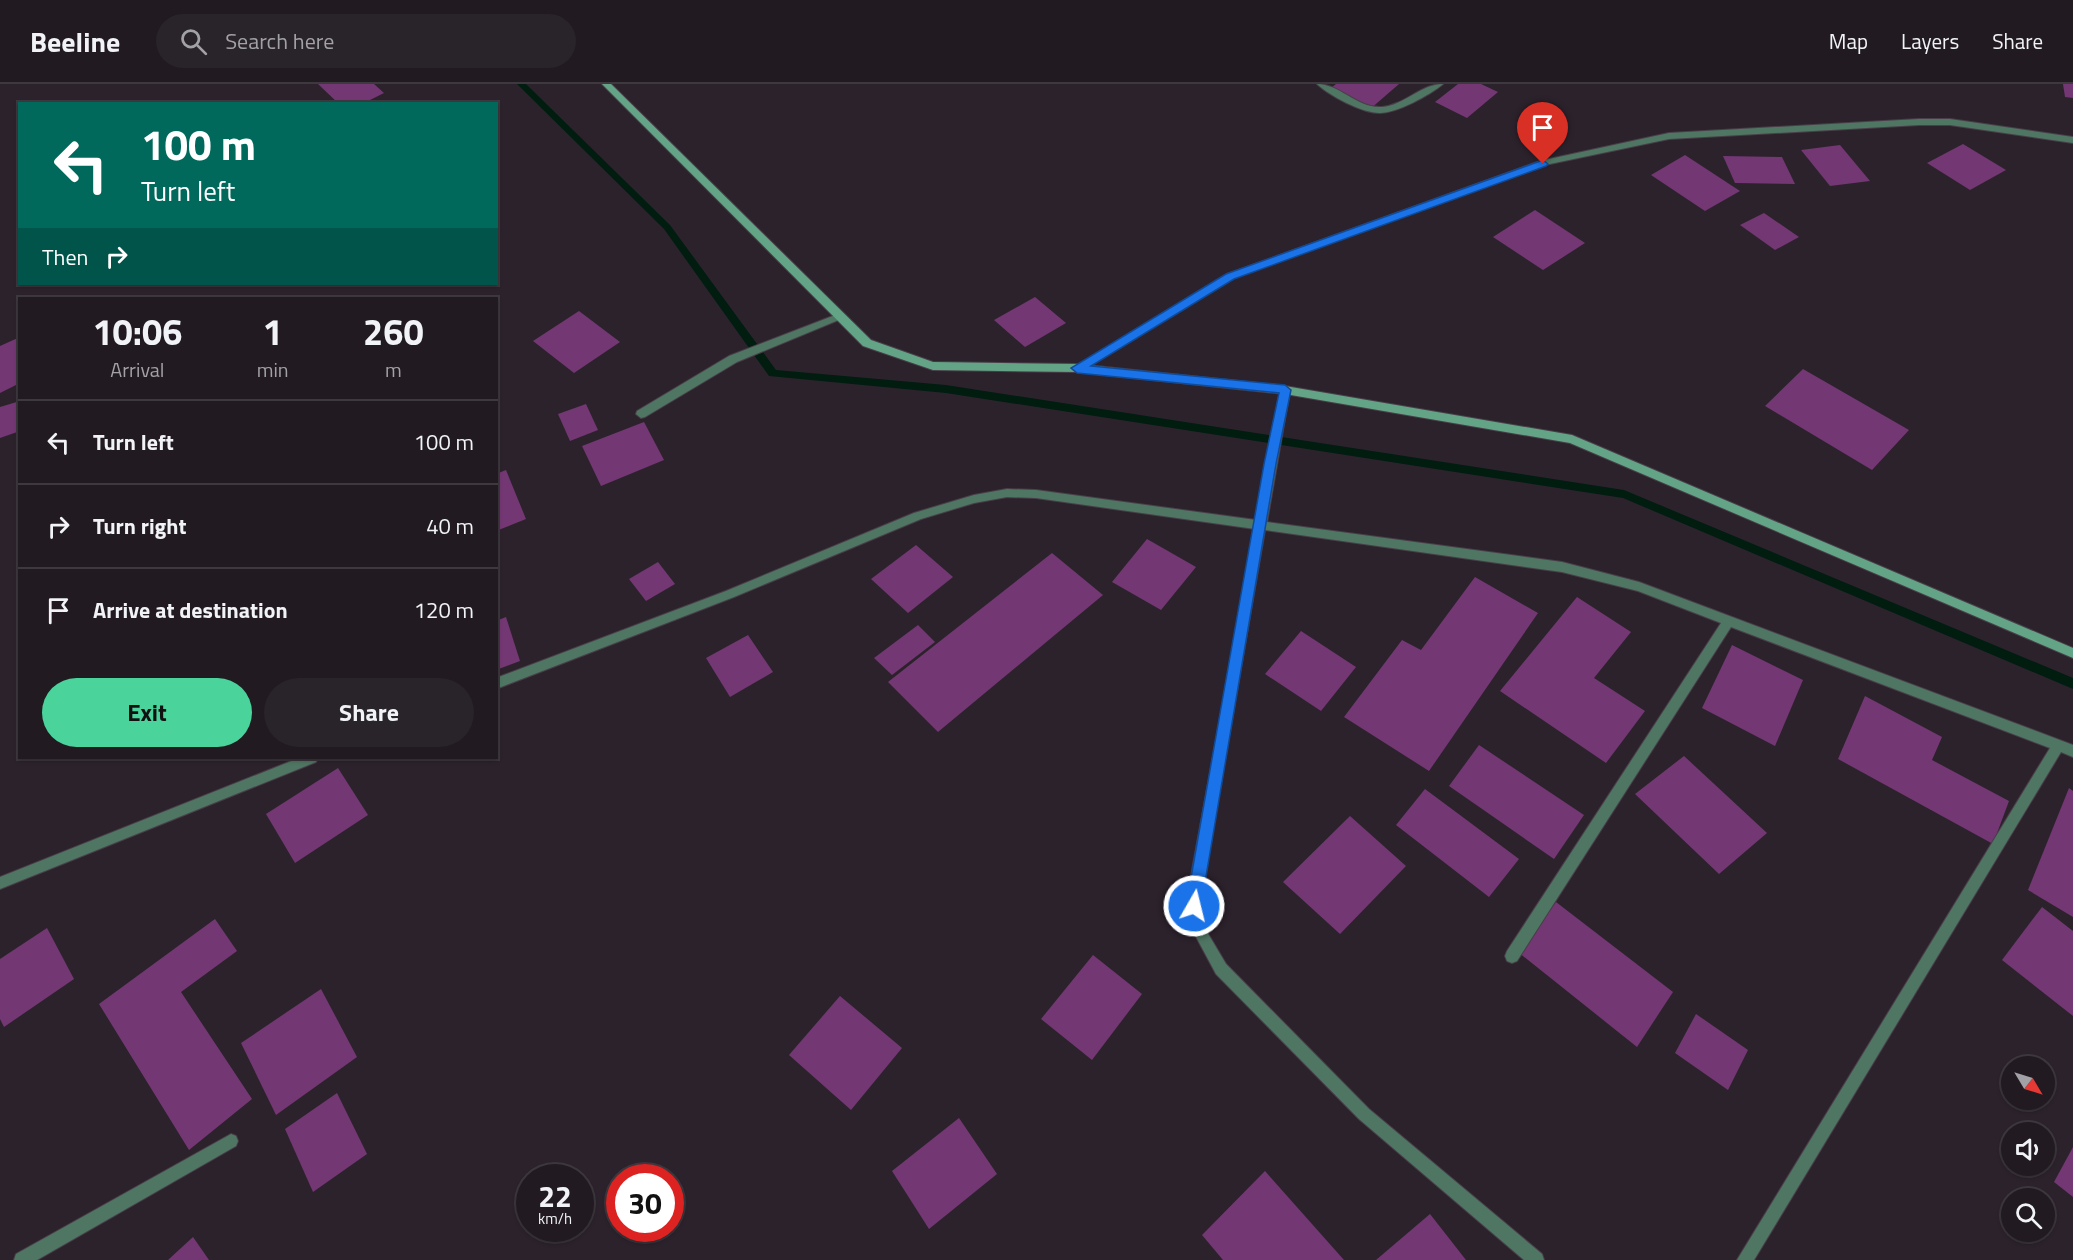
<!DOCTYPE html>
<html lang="en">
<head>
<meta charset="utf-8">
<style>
  :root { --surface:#211a21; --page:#29232a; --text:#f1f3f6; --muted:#a2a1a5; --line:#3e383f; --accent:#4ad49c }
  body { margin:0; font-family:"Titillium Web",sans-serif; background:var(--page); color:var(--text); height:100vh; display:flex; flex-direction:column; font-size:22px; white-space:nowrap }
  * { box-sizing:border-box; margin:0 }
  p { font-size:20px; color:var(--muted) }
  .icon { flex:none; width:33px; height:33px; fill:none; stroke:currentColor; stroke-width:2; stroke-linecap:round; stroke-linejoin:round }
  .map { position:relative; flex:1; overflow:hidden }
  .panel { position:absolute; left:18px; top:213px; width:480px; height:462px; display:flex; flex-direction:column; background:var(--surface); border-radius:0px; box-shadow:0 2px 4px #0004,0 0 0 2px var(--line) }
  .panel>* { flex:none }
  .top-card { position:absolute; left:18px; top:18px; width:480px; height:183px; border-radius:0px; box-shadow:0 2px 4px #0004,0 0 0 2px var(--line); background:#00695c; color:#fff; overflow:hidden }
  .needle { width:39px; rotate:128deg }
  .fabs { position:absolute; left:2001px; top:972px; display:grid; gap:12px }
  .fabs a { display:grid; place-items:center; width:54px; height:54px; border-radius:50%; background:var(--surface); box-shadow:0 2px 4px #0004,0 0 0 2px var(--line); font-size:30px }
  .speed { position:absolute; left:516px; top:1080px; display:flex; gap:12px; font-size:30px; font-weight:700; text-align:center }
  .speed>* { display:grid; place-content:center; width:78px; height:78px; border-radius:50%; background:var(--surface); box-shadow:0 2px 4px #0004,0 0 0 2px var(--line); line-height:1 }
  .speed small { font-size:15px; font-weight:400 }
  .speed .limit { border:9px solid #d22; background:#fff; color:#111 }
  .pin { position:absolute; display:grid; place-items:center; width:51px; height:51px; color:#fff; margin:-62px -26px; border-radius:50% 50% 50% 0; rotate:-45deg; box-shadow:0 0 6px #0007 }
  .pin .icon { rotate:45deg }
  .me { position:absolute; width:66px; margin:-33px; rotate:8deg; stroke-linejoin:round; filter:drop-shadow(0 0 4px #0008) }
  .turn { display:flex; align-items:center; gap:21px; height:126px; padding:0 24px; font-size:27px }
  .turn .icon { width:78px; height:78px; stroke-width:2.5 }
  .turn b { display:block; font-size:42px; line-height:51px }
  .then { display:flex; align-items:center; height:57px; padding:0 24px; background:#0003; gap:12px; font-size:22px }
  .eta { display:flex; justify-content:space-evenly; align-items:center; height:102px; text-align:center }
  .eta b { font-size:36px; font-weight:700; line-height:42px }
  .cta { display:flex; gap:12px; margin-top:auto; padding:12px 24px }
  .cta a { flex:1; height:69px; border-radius:36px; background:var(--accent); color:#111; font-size:24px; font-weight:700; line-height:69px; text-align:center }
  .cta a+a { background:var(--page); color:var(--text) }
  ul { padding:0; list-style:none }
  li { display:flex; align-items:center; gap:18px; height:84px; padding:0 24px; border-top:2px solid var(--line) }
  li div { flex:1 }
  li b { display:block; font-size:22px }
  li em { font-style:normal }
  header { display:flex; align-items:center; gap:36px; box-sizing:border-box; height:84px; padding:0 30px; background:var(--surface); border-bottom:2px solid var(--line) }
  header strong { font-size:28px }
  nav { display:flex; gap:33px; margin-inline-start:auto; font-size:21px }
  .search { width:420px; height:54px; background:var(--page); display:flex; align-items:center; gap:15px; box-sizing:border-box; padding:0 21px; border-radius:33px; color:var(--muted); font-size:22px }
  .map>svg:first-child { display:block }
</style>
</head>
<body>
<header>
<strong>Beeline</strong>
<div class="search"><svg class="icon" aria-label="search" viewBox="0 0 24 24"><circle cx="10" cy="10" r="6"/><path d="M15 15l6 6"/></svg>Search here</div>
<nav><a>Map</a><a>Layers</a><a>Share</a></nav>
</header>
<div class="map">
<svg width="2073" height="1176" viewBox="0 0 2073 1176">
  <rect width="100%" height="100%" fill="#2c222c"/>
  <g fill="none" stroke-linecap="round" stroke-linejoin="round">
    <path fill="#001d10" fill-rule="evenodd" d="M517,0H526L670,141L776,286L946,301L1624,406L2073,594V605L1623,414L946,309L769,292L664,145Z"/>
  </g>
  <g fill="#733773">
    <path d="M318,0H374L384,9L362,20H339Z"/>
    <path d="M1336,0H1399L1369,26L1327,7Z"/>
    <path d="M1458,0H1481L1498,8L1467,34L1435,18Z"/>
    <path d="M2063,0H2073V14L2065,13Z"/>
    <path d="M1963,60L2006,86L1970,106L1927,79Z"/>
    <path d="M1840,61L1870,97L1830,102L1801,66Z"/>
    <path d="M1685,71L1740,107L1705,127L1651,91Z"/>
    <path d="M1723,72L1782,73L1795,100L1735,99Z"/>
    <path d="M1535,126L1585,159L1543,186L1493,153Z"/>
    <path d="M1764,129L1799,153L1775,166L1740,141Z"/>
    <path d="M1035,213L1066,239L1025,263L994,236Z"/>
    <path d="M579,227L620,258L574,289L533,257Z"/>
    <path d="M20,253V299L0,309V262Z"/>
    <path d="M1803,285L1909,346L1872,386L1765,322Z"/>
    <path d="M20,317V347L0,354V323Z"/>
    <path d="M586,320L598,346L570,357L558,330Z"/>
    <path d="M644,338L664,376L601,402L582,362Z"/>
    <path d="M506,386L526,435L496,447V390Z"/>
    <path d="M1147,455L1196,483L1161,526L1112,498Z"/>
    <path d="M916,461L953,493L908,529L871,495Z"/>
    <path d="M1052,469L1103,511L938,648L888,598Z"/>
    <path d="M658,478L675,500L646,517L629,495Z"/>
    <path d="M1475,493L1538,529L1429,687L1344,633L1402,556L1421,566Z"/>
    <path d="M1577,513L1631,548L1594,594L1645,627L1606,679L1500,607Z"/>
    <path d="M506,533L520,577L496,586V537Z"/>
    <path d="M918,541L935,558L892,591L874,574Z"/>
    <path d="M1301,547L1356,583L1321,627L1265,590Z"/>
    <path d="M748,551L773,588L730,613L706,574Z"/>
    <path d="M1732,561L1803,596L1775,662L1702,624Z"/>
    <path d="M1865,612L1942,653L1932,676L2009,717L1993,760L1838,675Z"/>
    <path d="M1479,661L1584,731L1554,775L1449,702Z"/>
    <path d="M1684,672L1767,749L1719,790L1635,710Z"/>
    <path d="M338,684L368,731L295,779L266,730Z"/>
    <path d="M2069,704L2073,707V833L2028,806Z"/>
    <path d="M1425,705L1519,775L1489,813L1396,741Z"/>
    <path d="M1350,732L1406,782L1340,850L1283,798Z"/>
    <path d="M1556,818L1673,908L1637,963L1518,868Z"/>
    <path d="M2042,823L2073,847V932L2002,876Z"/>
    <path d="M215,835L237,867L181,908L252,1015L189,1066L99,920Z"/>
    <path d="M47,844L74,895L4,943L0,935V875Z"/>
    <path d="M1093,871L1142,910L1092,976L1041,935Z"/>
    <path d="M321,905L357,973L276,1031L241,959Z"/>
    <path d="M840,912L902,964L851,1026L789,971Z"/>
    <path d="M1696,930L1748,966L1728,1006L1675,969Z"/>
    <path d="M337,1009L367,1070L313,1108L285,1045Z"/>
    <path d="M959,1034L997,1090L929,1145L892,1087Z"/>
    <path d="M2073,1063V1113L2054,1098Z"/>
    <path d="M1265,1087L1344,1176H1223L1202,1151Z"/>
    <path d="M1430,1130L1466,1176H1376Z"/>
    <path d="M193,1153L209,1176H168Z"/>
  </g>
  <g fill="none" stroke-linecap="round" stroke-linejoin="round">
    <g stroke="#493f49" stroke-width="2">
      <path id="lane" d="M838,230L843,233L841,235L737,278L645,333L641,334L636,330L637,327L729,272Z"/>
    </g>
    <g stroke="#493f49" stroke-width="2">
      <g id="street">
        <path d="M1317,0C1340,0 1358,25 1382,23C1405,21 1421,0 1443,0C1430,11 1397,29 1380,29C1362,29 1330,12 1317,0Z"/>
        <path d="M1919,35H1950L2073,53V59L1950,41H1919L1669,55L1545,81L1233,194L1081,287L1077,288L1072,284L1227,190L1540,77L1669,49Z"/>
        <path d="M1285,302L1290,306L1267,438L1562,478L1639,498L2073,661V673L2061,668L1754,1176H1737L2050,664L1731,543L1517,877L1512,879L1507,877L1505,872L1507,867L1721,539L1638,507L1562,488L1265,446L1202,808V830L1207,848L1226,880L1369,1025L1542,1170L1544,1176H1524L1359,1035L1216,890L1194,849L1189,830L1188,808L1255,445L1036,414L1007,413L974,419L921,435L734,513L496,605V594L726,507L914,429L974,411L1007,405L1036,406L1256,436L1280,306Z"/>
        <path d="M299,674H318L316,678L0,805V793Z"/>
        <path d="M231,1050L236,1052L238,1057L236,1062L37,1176H14L16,1170Z"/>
      </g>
    </g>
    <g stroke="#493f49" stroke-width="2">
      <path id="secondary" d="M602,0H611L871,256L933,278L1077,280L1285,302L1572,351L2073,564V574L1570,359L1285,310L1077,288L933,286L863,262Z"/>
    </g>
    <use href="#lane" fill="#4f7663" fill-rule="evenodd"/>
    <use href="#street" fill="#4f7663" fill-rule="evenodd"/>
    <use href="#secondary" fill="#64a486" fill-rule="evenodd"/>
  </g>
  <path fill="#1a73e8" stroke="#114b97" stroke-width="1.5" d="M1543,76L1548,80L1546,82L1234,195L1091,282L1285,301L1291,306L1276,380L1201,822L1199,827L1194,829L1188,827L1186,822L1264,380L1279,309L1077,289L1071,284L1226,190Z"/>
</svg>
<div class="fabs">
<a><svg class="needle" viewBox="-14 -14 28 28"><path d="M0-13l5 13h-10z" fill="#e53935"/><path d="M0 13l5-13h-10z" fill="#a2a1a5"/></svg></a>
<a><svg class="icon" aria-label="sound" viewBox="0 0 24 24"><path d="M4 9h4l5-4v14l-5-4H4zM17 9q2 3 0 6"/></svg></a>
<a><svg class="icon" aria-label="search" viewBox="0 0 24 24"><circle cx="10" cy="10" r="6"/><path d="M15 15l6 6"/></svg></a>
</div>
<div class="speed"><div>22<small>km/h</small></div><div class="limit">30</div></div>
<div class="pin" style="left:1543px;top:80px;background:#d93025"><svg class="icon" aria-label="arrive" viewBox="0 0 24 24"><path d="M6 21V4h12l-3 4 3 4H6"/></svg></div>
<svg class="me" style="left:1194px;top:822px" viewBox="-20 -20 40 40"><circle r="17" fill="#1a73e8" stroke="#fff" stroke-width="3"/><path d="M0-11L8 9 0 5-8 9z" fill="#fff"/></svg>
<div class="top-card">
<div class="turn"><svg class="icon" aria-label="left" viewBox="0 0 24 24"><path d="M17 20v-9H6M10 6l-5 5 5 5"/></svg><div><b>100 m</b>Turn left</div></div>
<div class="then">Then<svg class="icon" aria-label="right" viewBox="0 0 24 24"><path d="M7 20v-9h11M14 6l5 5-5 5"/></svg></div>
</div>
<section class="panel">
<div class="eta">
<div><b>10:06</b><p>Arrival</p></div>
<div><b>1</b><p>min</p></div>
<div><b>260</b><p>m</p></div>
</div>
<ul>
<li><svg class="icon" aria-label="left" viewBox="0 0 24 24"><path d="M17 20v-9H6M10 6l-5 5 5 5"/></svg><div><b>Turn left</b></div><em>100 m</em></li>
<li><svg class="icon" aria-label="right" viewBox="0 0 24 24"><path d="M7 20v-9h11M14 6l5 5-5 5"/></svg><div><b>Turn right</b></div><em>40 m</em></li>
<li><svg class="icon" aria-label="arrive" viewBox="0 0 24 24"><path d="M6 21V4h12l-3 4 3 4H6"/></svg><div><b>Arrive at destination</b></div><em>120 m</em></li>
</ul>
<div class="cta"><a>Exit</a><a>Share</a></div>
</section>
</div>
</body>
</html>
